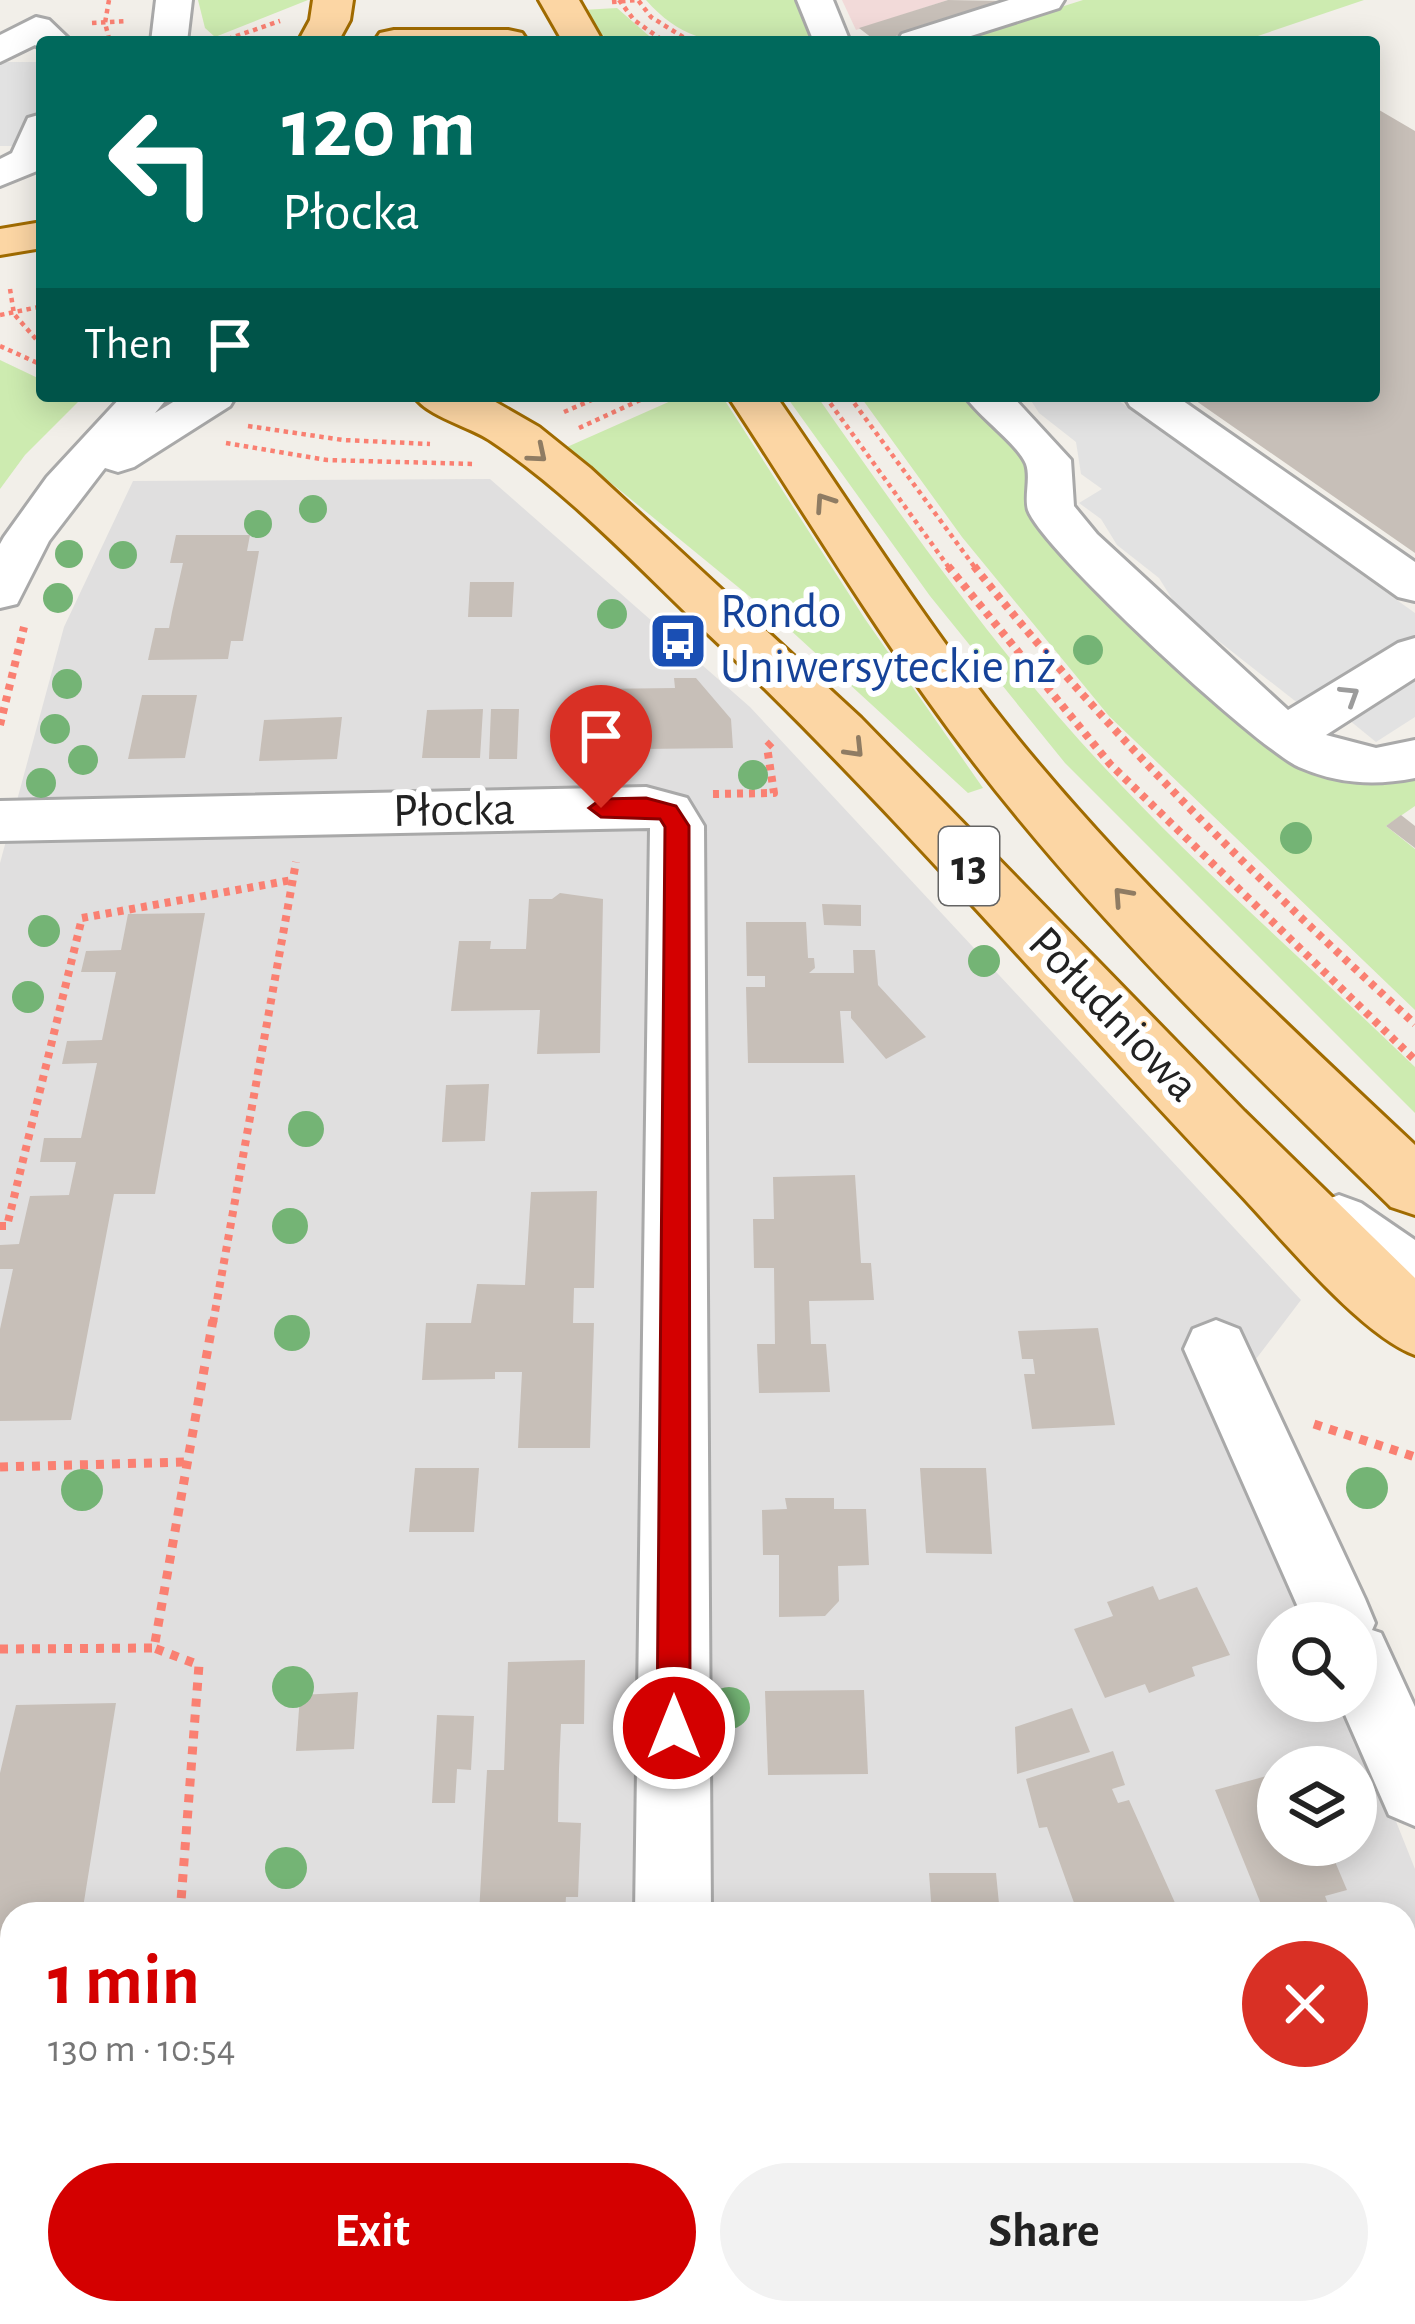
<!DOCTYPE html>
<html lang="en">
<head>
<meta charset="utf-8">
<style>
  :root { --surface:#fff; --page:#f2f2f2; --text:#222; --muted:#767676; --accent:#d40000 }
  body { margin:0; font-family:"Alegreya Sans",sans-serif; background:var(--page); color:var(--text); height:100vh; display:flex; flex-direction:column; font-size:45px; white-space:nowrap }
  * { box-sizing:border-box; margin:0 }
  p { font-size:39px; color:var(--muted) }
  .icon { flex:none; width:66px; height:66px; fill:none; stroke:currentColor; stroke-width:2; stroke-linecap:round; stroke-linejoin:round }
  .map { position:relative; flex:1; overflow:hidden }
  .drawer { position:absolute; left:0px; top:1902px; width:1416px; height:423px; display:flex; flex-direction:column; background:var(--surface); border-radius:36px 36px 0 0; box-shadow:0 6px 30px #0003 }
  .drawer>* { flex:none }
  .guide { position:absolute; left:36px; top:36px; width:1344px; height:366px; border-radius:12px; box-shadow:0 6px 30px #0003; background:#00695c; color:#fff; overflow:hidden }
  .controls { position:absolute; left:1257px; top:1602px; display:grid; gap:24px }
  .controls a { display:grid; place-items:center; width:120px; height:120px; border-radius:50%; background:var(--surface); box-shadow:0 6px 30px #0003; font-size:60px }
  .pin { position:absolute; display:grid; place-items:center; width:102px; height:102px; color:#fff; margin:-123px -51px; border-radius:50% 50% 50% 0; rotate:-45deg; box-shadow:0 0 12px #0007 }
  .pin .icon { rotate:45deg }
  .me { position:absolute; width:132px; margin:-66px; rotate:0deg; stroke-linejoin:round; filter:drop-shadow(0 0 9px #0008) }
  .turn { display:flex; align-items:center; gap:42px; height:252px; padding:0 48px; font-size:54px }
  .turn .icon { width:156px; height:156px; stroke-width:2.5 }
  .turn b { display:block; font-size:84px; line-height:102px }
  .then { display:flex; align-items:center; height:114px; padding:0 48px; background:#0003; gap:24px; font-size:45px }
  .round { display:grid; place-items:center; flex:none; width:126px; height:126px; border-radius:63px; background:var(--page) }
  .overview { display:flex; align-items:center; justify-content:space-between; height:204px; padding:0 48px }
  h1 { font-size:72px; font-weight:700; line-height:90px; color:var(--accent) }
  .button { display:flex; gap:24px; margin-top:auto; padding:24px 48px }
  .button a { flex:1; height:138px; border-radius:72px; background:var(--accent); color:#fff; font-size:48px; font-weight:700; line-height:138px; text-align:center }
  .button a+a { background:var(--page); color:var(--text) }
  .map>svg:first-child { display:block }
</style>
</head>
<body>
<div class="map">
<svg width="1415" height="2324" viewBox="0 0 1415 2324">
  <rect width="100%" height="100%" fill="#f2efe9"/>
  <path fill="#e0dfdf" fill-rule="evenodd" d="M490,479L750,707L1301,1300L1227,1397L1317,1623H1278V1701H1348L1415,1869V2324H0V863L64,627L133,481ZM1278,1767H1356V1845H1278ZM12,1914H1404V2313H12Z"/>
  <path fill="#f2dad9" d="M842,0H948L856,30Z"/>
  <g fill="#cdebb0">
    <path d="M198,0H308L215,37L205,28Z"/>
    <path d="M646,0H801L812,26V42C744,42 695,56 646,0Z"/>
    <path d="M1083,0H1364L1240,42H950Z"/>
    <path d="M617,8L656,42C615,42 605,47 582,10Z"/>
    <path d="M0,360L42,380V396L81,399L25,455L0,489Z"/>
    <path d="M682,396H722L865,619L983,788L968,793L787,627L567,447Z"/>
    <path d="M786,396H817C893,505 971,615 1058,716C1167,842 1295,951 1415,1067V1113L1065,763L930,596Z"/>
    <path d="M860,396H966L1029,462L1031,471L1335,777L1371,783L1415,777V806L1386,826L1415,849V1010L1109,716L962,537Z"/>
  </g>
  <g fill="#e2e2e2">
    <rect x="0" y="62" width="42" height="84"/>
    <path d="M1028,396H1112L1415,613V717L1376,742L1349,720L1304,708L1179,610L1159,578L1117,545L1101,519L1079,503L1102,489L1081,474L1076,442L1039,413Z"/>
  </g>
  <g fill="#c7bfb8">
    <path d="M948,0L1006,1L877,42L859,28Z"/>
    <path d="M1374,107L1415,131V553L1189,396H1374Z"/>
    <path d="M176,535H250L247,551H259L243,641H231L228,659L148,660L155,628H169L172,612L183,563H170Z"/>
    <path d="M470,582H514L512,617H468Z"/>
    <path d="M674,678H696L731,719L733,748L641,749V761H594L595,721L635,720L636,705H596L597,689L675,688Z"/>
    <path d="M142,695H197L185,758L128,759Z"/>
    <path d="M483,709L480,758H422L427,710Z"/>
    <path d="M491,709H519L517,759H489Z"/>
    <path d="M342,717L337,759L259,761L264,720Z"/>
    <path d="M1401,815L1415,826V848L1386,826Z"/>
    <path d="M560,893L603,899L600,1053L537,1054L540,1010L451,1011L459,941H491L490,949H526L529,899H552Z"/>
    <path d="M822,904L861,905V926L824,925Z"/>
    <path d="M205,913L155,1194H114L71,1420L0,1421V1329L13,1269H0V1245L19,1244L30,1196L69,1195L76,1162H40L44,1138H81L97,1063L62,1064L67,1041L102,1040L116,972H81L86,951L121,950L128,914Z"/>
    <path d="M746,922H806L808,958H814L815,968L809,973H854L853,950H875L878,985L926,1037L886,1059L851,1018V1011H840L844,1063H748L746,987H765V976H747Z"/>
    <path d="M489,1084L485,1141L442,1142L446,1085Z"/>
    <path d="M855,1175L861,1263H871L874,1300L809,1301L811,1344H826L830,1392L759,1393L757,1344H775L774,1268H754L753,1219H774L773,1177Z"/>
    <path d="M597,1191L594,1288H574L573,1323H594L590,1448H518L522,1372H495V1379L422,1380L426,1323H471L477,1284L525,1285L531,1192Z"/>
    <path d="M1098,1328L1115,1425L1032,1429L1024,1374H1035L1033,1359H1022L1018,1331Z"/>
    <path d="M415,1468H479L474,1532H409Z"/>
    <path d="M920,1468H986L992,1554L926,1553Z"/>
    <path d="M785,1498H834V1509H866L869,1565L838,1566L839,1601L825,1616L779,1617V1555H763L762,1510L787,1509Z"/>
    <path d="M1153,1586L1159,1600L1197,1587L1230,1655L1192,1667L1195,1676L1149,1693L1145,1684L1105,1698L1074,1629L1113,1616L1107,1602Z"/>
    <path d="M585,1660L584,1724H561L559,1769L558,1822L581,1823L578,1897H566L565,1914H479L487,1770H504L508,1662Z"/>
    <path d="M864,1690L868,1774L768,1775L765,1691Z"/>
    <path d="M358,1692L354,1749L296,1751L300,1695Z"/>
    <path d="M116,1703L82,1914H12V2313H68L66,2324H0V2063L9,2016H0V1773L16,1705Z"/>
    <path d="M1072,1708L1090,1752L1017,1774L1015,1727Z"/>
    <path d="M437,1715L474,1716L471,1770L457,1769L455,1803H432Z"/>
    <path d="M1113,1751L1125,1785L1112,1789L1118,1803L1129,1800L1180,1914H1078L1047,1827L1039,1828L1026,1779Z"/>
    <path d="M1278,1773V1845H1328L1347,1890L1325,1896L1332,1914H1265L1215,1790Z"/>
    <path d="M929,1873H996L1000,1914H932Z"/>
    <path d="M1404,2105L1415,2133V2255L1404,2257Z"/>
    <path d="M1415,2309V2324H1350V2322Z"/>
    <path d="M361,2313H433V2324H360Z"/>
    <path d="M463,2313H565L564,2324H462Z"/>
  </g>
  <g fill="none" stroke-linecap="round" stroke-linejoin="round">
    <g stroke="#a9a9a9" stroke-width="6">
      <g id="minor">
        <path d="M156,0H192L187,42H151Z"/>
        <path d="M797,0H833L850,42H814Z"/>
        <path d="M1009,0H1064L1059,8L952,42H897L902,34Z"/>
        <path d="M36,17L49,20L72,42H42V50L35,45L0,62V35Z"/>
        <path d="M42,114V169L0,186V159L12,153L28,118Z"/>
        <path d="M122,396H169L155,413L183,396H236L230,406L134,467L118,472L105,468L49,541L17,604L0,608V544L4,537L47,477Z"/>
        <path d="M965,396H1012L1071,460L1074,506L1097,534L1288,710L1398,643L1415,638V678L1326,735L1376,748L1415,740V778C1375,786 1338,784 1299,767C1258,749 1042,550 1028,510C1024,496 1031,478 1026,464C1018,444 979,417 965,396Z"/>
        <path d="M1124,396H1176L1415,562V601L1398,597L1130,406Z"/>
        <path d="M646,787L687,798L704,826L711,1914H635L650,828L0,841V801Z"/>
        <path d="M1339,1195L1361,1203L1415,1240V1301C1378,1288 1325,1257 1308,1222L1317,1203Z"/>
        <path d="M1216,1320L1239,1329L1365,1599L1375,1623L1372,1630L1381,1633L1415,1707V1826L1389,1815L1339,1701H1356V1623H1305L1184,1349L1193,1329Z"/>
        <rect x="629" y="2313" width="84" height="11"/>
      </g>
    </g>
    <g stroke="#a06b00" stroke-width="6">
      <g id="major">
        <path d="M313,0H353L350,20L338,42H298L310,20Z"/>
        <path d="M539,0H579L603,42H563Z"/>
        <path d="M394,30H508L522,33L528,42H374L380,33Z"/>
        <path d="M42,222V248L0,255V229Z"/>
        <path d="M414,396H485L539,427L590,468L861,718L1244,1111L1415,1278V1355C1360,1335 1279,1235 1236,1190C1064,1010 902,819 722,647C648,578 575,497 491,441C469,426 428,417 414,396Z"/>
        <path d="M728,396H776C854,509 927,626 1013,733C1134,882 1275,1014 1415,1145V1215L1391,1207C1245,1065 1097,923 972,760C883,644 808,518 728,396Z"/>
      </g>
    </g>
    <g stroke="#fa8072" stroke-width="4.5" stroke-dasharray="4.5 4.5" stroke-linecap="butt">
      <path d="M109,0L105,23L110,42"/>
      <path d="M619,0L634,20L665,42"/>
      <path d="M612,2L638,0L651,17L691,42"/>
      <path d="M92,23L126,21"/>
      <path d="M219,42L280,21"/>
      <path d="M10,289L14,314L42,346"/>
      <path d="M41,309L42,277"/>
      <path d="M0,315L39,307"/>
      <path d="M0,346L42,365"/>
      <path d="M825,396L950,569"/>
      <path d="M849,396L976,569"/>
      <path d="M564,412L601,396"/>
      <path d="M248,426L343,440L430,444"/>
      <path d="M579,428L649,396"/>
      <path d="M226,443L327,460L473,464"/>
    </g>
    <g stroke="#fa8072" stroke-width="8" stroke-dasharray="6 6" stroke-linecap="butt">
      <path d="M948,566L1110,764L1415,1060"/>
      <path d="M974,566C1107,734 1258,880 1415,1024"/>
      <path d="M0,725L24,627"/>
      <path d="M713,794L774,793L767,747L775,739"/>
      <path d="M0,1226H7L82,918L292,880"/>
      <path d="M213,1323L296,862"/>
    </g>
    <g stroke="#fa8072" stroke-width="9" stroke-dasharray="8 8" stroke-linecap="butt">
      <path d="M1314,1424L1415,1457"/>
      <path d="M0,1467L187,1462"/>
      <path d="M0,1649L154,1648"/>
      <path d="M180,1914L199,1665L154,1648L213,1320"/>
      <path d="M153,2313V2324"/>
    </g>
    <use href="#minor" fill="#fff" fill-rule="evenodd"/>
    <use href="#major" fill="#fcd6a4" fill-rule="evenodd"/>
  </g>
  <g fill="#74b475">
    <circle cx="313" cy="509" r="14"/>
    <circle cx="258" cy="524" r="14"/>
    <circle cx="69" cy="554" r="14"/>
    <circle cx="123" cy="555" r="14"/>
    <circle cx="58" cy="598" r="15"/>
    <circle cx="612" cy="614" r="15"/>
    <circle cx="1088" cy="650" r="15"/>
    <circle cx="67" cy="684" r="15"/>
    <circle cx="55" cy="729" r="15"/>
    <circle cx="83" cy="760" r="15"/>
    <circle cx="753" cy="775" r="15"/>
    <circle cx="41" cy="783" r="15"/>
    <circle cx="1296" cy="838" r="16"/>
    <circle cx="44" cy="931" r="16"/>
    <circle cx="984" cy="961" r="16"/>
    <circle cx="28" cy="997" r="16"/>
    <circle cx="306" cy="1129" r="18"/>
    <circle cx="290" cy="1226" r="18"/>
    <circle cx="292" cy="1333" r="18"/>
    <circle cx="1367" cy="1488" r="21"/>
    <circle cx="82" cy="1490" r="21"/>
    <circle cx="293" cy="1687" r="21"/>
    <circle cx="729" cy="1708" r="21"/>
    <circle cx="286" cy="1868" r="21"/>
  </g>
  <defs><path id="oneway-chevron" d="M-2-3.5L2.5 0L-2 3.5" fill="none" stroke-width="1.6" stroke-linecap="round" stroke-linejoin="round" transform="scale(3)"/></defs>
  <g stroke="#8f7c63">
    <use href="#oneway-chevron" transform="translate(538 454) rotate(40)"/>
    <use href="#oneway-chevron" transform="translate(824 502) rotate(-124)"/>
    <use href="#oneway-chevron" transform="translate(855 749) rotate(46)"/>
    <use href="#oneway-chevron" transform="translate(1122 896) rotate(-132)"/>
  </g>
  <use stroke="#9c9c9c" href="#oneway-chevron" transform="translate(1350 695) rotate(-32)"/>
  <path fill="#d40000" stroke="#8a0000" stroke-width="3" d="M646,798L676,806L689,826L690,1728L685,1740L674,1745L662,1740L657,1728L665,827L660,819L601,817L589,808L601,799Z"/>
  <defs>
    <g id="bus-square" transform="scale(3)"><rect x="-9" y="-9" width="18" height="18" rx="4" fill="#1a4fb4" stroke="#fff"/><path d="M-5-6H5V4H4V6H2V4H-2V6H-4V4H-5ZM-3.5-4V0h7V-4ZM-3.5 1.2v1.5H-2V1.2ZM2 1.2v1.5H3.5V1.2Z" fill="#fff"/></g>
  </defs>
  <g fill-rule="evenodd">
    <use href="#bus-square" x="678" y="641"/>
  </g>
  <g text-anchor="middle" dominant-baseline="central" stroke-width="12" stroke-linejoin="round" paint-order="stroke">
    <rect fill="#fff" stroke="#646464" stroke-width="3" x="939" y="827" width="60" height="78" rx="9"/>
    <g font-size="45" font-weight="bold" fill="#222">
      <text x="969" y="866">13</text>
    </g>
    <g font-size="48" fill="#164399" stroke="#fff" text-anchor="start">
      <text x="720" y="613">Rondo<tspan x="720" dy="55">Uniwersyteckie nż</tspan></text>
    </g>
    <g font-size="48" fill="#222" stroke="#fff">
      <text transform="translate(454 811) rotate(-1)">Płocka</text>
      <text transform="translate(1113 1015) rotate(46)">Południowa</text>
    </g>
  </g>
</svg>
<div class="controls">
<a><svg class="icon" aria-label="search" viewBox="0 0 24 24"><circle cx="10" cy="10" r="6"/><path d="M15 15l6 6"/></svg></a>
<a><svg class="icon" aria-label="layers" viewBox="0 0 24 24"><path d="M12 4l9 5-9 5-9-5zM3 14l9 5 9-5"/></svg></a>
</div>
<div class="pin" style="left:601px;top:808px;background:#d93025"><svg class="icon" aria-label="arrive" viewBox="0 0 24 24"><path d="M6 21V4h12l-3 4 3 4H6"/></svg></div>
<svg class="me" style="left:674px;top:1728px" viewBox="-20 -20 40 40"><circle r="17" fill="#d40000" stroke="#fff" stroke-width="3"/><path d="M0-11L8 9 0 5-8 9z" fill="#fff"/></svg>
<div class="guide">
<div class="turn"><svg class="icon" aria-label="left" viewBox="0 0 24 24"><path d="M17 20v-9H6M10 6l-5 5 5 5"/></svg><div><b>120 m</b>Płocka</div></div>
<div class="then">Then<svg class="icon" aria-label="arrive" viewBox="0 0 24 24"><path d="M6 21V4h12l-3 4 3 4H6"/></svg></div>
</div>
<section class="drawer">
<div class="overview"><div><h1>1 min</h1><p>130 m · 10:54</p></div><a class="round" style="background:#d93025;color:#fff"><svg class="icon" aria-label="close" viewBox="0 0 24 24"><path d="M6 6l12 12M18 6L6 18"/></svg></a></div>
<div class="button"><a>Exit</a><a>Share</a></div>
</section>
</div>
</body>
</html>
